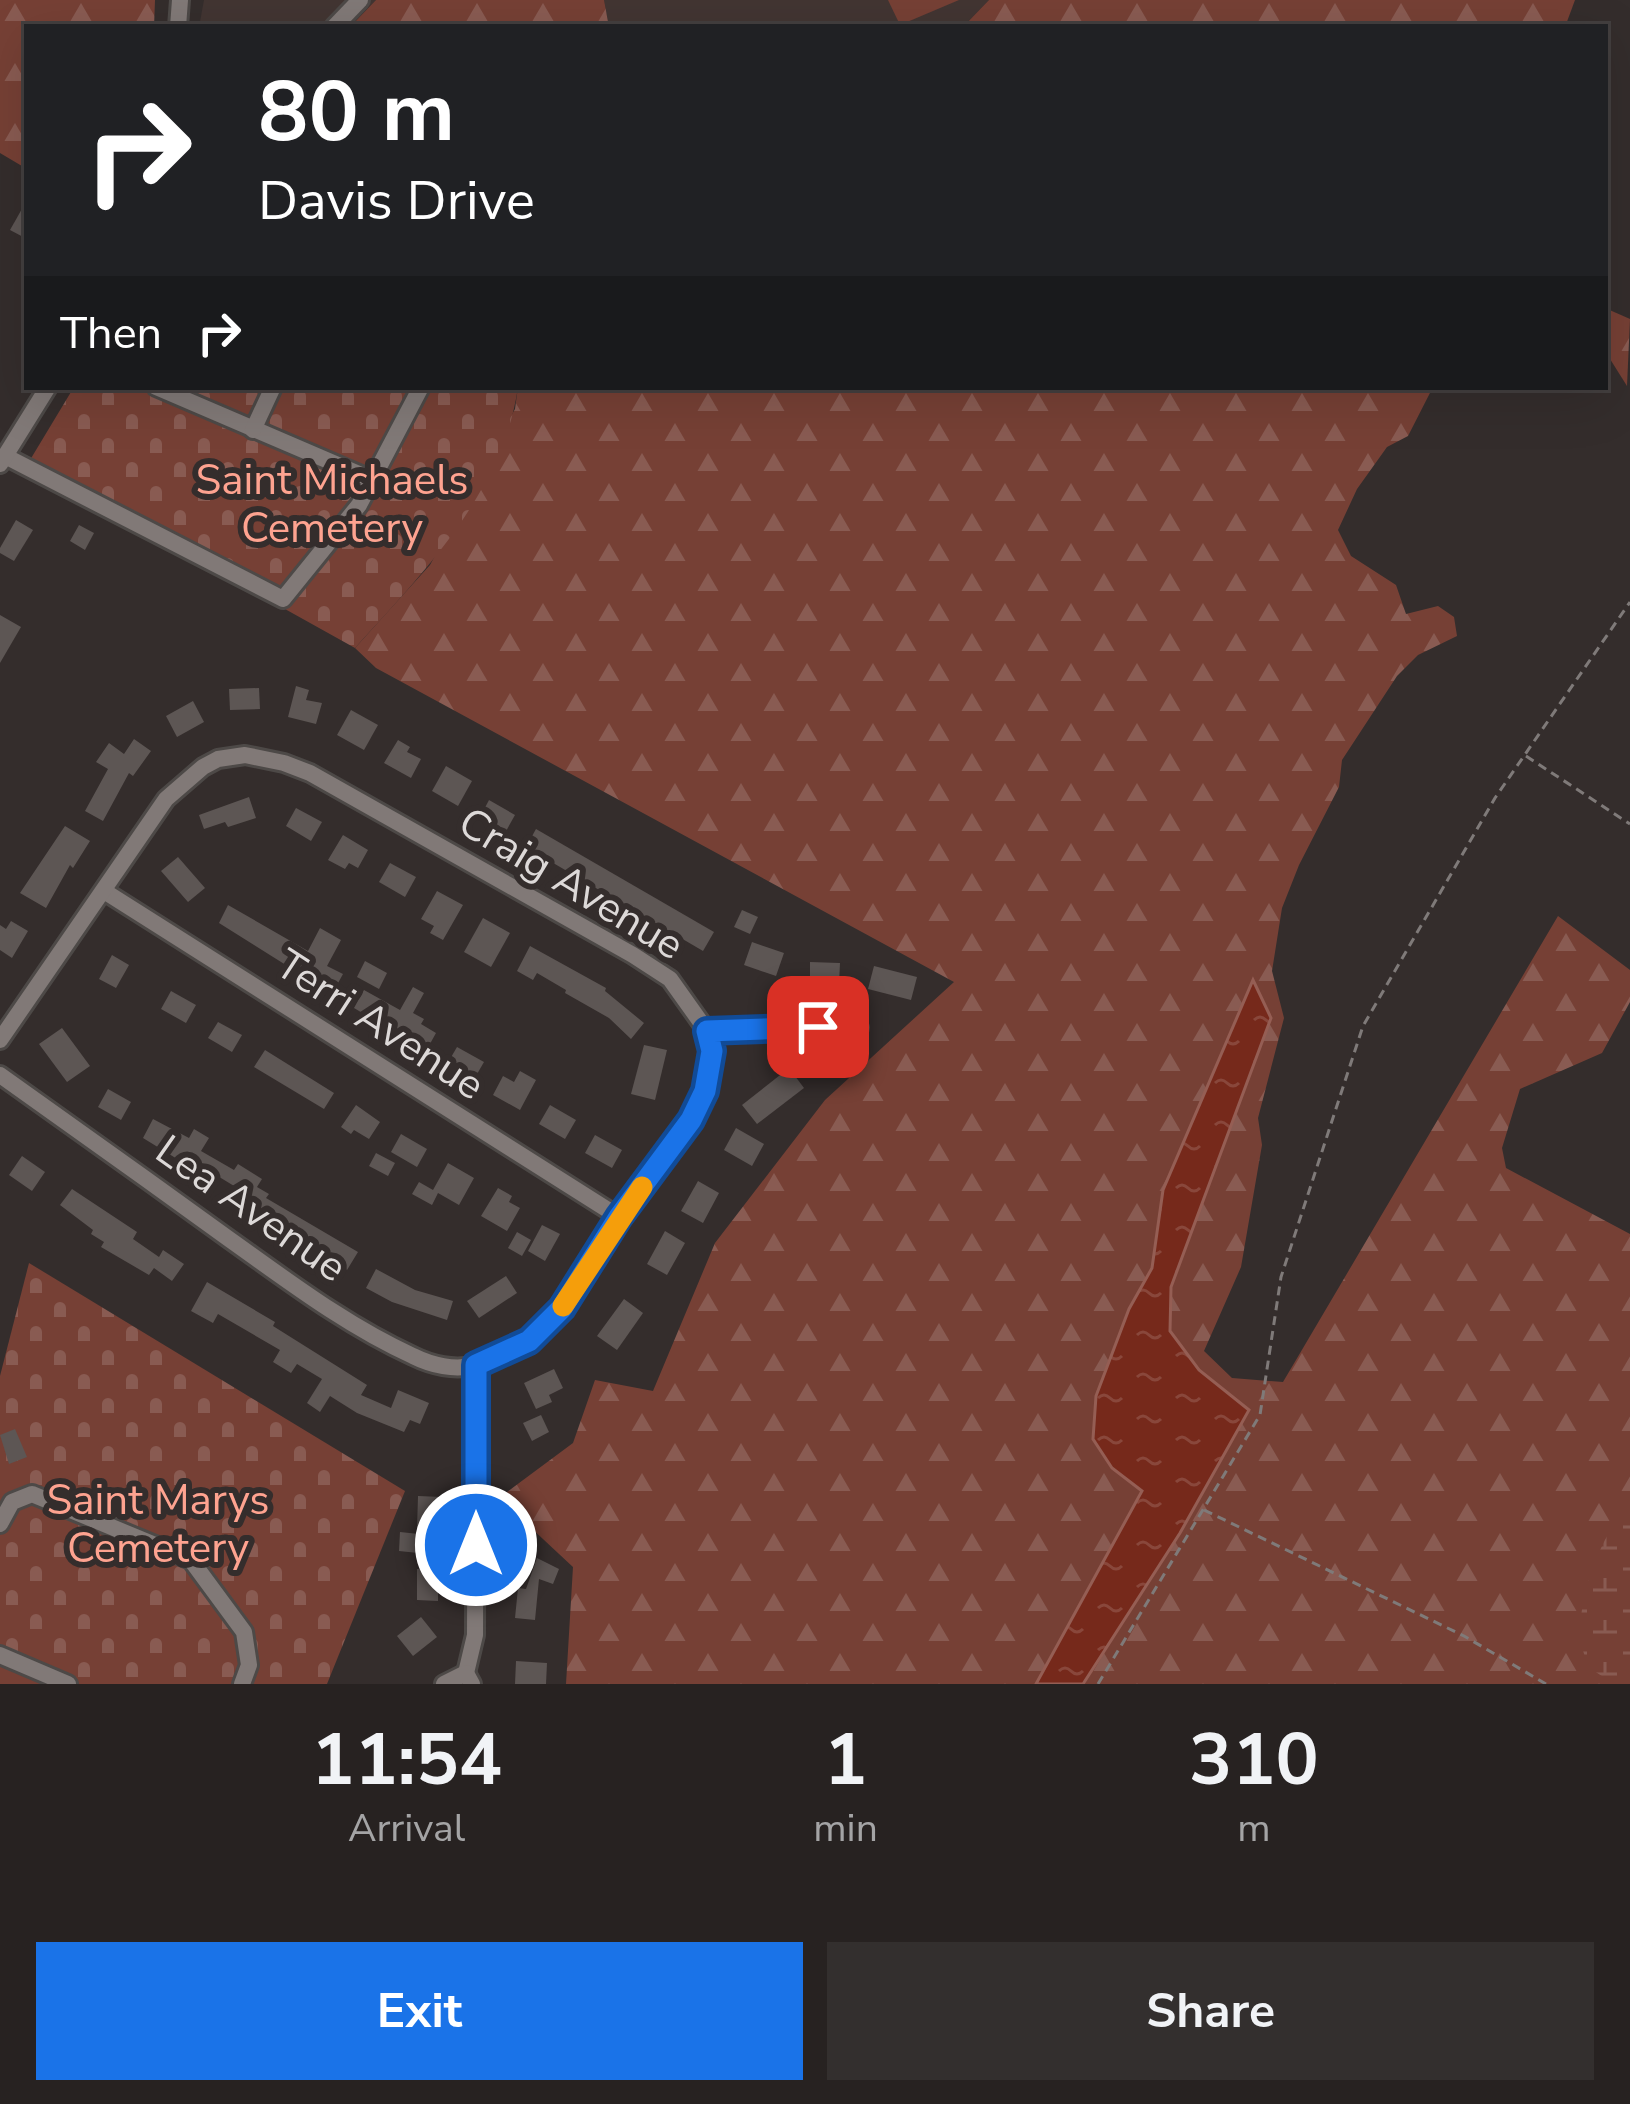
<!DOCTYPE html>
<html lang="en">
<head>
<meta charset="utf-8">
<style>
  :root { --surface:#272221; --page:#332f2e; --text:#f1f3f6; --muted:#a4a4a5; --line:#433f3f; --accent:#1a73e8 }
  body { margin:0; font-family:"Nunito Sans",sans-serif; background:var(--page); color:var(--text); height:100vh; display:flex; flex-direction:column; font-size:45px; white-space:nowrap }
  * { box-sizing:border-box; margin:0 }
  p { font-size:39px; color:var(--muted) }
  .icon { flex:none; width:66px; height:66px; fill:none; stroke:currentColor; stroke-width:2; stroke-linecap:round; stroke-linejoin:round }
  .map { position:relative; height:1684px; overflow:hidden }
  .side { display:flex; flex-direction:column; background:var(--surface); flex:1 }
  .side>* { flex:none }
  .banner { position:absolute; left:24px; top:24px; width:1584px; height:366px; border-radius:0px; box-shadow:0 12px 48px #0002,0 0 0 3px var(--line); background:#202124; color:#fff; overflow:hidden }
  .pin { position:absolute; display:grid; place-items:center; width:102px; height:102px; color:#fff; margin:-51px; border-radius:24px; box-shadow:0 6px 18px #0006 }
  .me { position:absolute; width:132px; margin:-66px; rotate:0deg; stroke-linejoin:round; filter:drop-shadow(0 0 9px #0008) }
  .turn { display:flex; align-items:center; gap:42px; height:252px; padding:0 36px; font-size:54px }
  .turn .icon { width:156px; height:156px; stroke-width:2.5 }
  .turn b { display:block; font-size:84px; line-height:102px }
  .then { display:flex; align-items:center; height:114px; padding:0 36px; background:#0003; gap:24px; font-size:45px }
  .eta { display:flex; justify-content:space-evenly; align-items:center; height:204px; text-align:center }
  .eta b { font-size:72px; font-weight:700; line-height:84px }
  .button { display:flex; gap:24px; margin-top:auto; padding:24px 36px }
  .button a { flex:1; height:138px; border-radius:0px; background:var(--accent); color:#fff; font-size:48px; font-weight:700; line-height:138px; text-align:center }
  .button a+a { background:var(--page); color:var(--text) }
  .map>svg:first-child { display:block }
</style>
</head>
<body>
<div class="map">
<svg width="1630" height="1684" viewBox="0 0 1630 1684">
  <defs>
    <pattern id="forest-firs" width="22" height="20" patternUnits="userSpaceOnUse" patternTransform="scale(3)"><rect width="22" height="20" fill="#764035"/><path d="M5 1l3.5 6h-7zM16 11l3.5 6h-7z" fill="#895b52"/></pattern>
    <pattern id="wetland-marsh" width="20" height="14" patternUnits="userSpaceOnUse" patternTransform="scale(3)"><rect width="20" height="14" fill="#764035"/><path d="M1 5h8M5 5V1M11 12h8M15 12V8" fill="none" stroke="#895b52"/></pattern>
    <pattern id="cemetery-stones" width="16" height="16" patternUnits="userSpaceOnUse" patternTransform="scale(3)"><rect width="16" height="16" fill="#764035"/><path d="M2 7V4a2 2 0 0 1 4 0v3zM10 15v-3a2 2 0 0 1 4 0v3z" fill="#895b52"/></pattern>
    <pattern id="water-ripples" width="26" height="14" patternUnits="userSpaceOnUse" patternTransform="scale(3)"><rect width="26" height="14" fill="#76291b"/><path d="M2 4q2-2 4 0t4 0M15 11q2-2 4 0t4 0" fill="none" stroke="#89473b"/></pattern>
  </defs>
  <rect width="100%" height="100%" fill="#342d2c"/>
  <g fill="#423532">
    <path d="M204,0H376L350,27H199Z"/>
    <path d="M604,0H989L963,27H609Z"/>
  </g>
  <g fill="url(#forest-firs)">
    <path d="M0,0H155L154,27H27V169L0,153Z"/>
    <path d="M376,0H604L609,27H350Z"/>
    <path d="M989,0H1575L1565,27H963Z"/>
    <path d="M1605,308L1630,319L1627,386L1605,351Z"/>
    <path d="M518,387H1433L1408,436L1387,447L1357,489L1338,530L1351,556L1396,585L1406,614L1438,606L1454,617L1457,636L1418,655L1397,676L1342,760L1339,787L1299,865L1282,908L1272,971L1284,1018L1258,1118L1262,1145L1241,1267L1204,1351L1232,1378L1283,1382L1558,916L1630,970V1002L1602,1053L1520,1089L1502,1148L1506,1168L1630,1234V1684H566L573,1567L499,1498L573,1443L595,1380L653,1391L715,1243L825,1100L954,982L376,668L355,648L430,565L515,409Z"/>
  </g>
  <path fill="url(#wetland-marsh)" d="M1630,1507V1678C1621,1678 1611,1680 1602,1676C1554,1652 1597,1531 1630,1507Z"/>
  <g fill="url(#cemetery-stones)">
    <path d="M74,387H518C503,492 423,573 355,648L27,465Z"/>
    <path d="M29,1263L405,1491L327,1684H0V1376Z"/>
  </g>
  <path fill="#764035" d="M888,0H959L900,25Z"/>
  <path fill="url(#water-ripples)" stroke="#955e54" stroke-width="3" d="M1253,980L1271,1018L1171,1287L1170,1331L1199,1370L1249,1410L1180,1533L1083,1684H1036L1142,1491L1112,1468L1093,1439L1096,1396L1129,1309L1152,1268L1163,1190Z"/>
  <g fill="#5d5654">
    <path d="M27,200V239L10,230Z"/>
    <path d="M16,520L33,530L14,561L0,553V548Z"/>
    <path d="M79,525L94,533L85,550L70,541Z"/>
    <path d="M0,615L21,627L0,663Z"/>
    <path d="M296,686L309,690L306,700L322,703L316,724L288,717Z"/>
    <path d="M259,688L260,709L230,710L229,689Z"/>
    <path d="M193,701L204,722L177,737L166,716Z"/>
    <path d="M351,710L378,725L364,750L337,735Z"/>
    <path d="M134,739L151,751L133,776L129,773L103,821L85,811L108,769L96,762L109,743L124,754Z"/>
    <path d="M398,740L410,747L407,752L421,759L411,778L384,763Z"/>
    <path d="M446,766L472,781L458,806L432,791Z"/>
    <path d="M249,797L256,818L228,827L225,822L204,829L199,815Z"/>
    <path d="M489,800L515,815L505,833L479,819Z"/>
    <path d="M296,808L322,822L311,841L286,826Z"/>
    <path d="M65,826L90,841L73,868L70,865L46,908L20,893Z"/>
    <path d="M536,829L714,932L703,951L526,847Z"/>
    <path d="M343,835L368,850L358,868L349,863L345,869L328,860Z"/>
    <path d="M178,857L205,888L188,902L161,871Z"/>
    <path d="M390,863L416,877L405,897L379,882Z"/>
    <path d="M437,891L463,905L443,940L430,933L434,926L421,919Z"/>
    <path d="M228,905L308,951L320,928L341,940L327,966L343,974L332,994L219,923Z"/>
    <path d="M742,910L758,917L750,934L734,927Z"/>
    <path d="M483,918L510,933L491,967L464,952Z"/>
    <path d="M11,921L28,931L12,958L0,950V925L6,929Z"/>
    <path d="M752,942L784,953L776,976L744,965Z"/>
    <path d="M530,946L606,988L605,991L644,1023L631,1039L609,1018L565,993L566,990L537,973L533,980L517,971Z"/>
    <path d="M112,955L129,965L116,988L99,979Z"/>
    <path d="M365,961L387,973L379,989L357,977Z"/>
    <path d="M810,962L840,963L839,984L810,983Z"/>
    <path d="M874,966L917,977L911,1000L868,989Z"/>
    <path d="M413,987L424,993L413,1013L424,1019L421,1024L436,1033L426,1051L354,1008L364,990L400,1010Z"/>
    <path d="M171,991L196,1005L186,1023L161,1009Z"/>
    <path d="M218,1022L242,1035L232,1052L208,1038Z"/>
    <path d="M62,1028L90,1066L67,1082L39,1044Z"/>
    <path d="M644,1045L667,1050L655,1100L631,1094Z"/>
    <path d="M457,1047L484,1062L473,1081L446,1066Z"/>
    <path d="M265,1050L334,1093L324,1109L254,1067Z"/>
    <path d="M789,1068L804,1088L757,1124L742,1105Z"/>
    <path d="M520,1071L536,1080L520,1110L493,1095L503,1076L514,1082Z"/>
    <path d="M108,1089L131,1102L121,1120L98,1107Z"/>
    <path d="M356,1105L380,1122L369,1139L354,1130L351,1134L341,1127Z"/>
    <path d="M550,1105L576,1120L565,1139L539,1124Z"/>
    <path d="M153,1119L189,1138L194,1129L209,1138L201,1151L234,1170L238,1164L262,1179L257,1187L269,1194L266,1198L358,1252L347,1270L234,1197L239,1189L216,1175L213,1181L143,1138Z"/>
    <path d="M736,1128L764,1144L752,1166L724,1150Z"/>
    <path d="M401,1134L427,1149L417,1167L391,1152Z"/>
    <path d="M595,1135L622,1150L612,1168L585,1153Z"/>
    <path d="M376,1153L395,1163L388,1176L369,1166Z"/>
    <path d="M22,1156L45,1172L32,1191L9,1175Z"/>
    <path d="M448,1163L474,1178L459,1205L438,1193L432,1205L412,1194L419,1182L433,1190Z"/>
    <path d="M698,1181L719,1193L703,1223L681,1211Z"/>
    <path d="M498,1188L512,1196L509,1202L520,1208L507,1231L481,1216Z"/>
    <path d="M72,1189L137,1232L133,1239L159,1257L163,1250L184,1264L172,1281L154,1268L149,1275L101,1247L104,1242L91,1234L93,1230L60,1205Z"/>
    <path d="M542,1225L560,1234L545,1261L528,1251Z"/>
    <path d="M665,1231L685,1243L667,1275L647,1264Z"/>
    <path d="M517,1232L531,1240L522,1256L508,1248Z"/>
    <path d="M376,1269L415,1290L453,1301L447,1320L392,1302L366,1288Z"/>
    <path d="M506,1276L517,1293L479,1318L467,1301Z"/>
    <path d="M207,1282L275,1322L273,1326L367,1385L361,1395L391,1408L398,1390L429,1403L420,1424L410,1420L404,1432L357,1413L330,1396L320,1412L307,1403L322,1379L297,1364L291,1373L273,1362L280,1350L218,1314L213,1323L191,1311Z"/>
    <path d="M624,1299L643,1313L617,1350L597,1336Z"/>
    <path d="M554,1369L563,1388L549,1395L552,1402L536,1409L524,1383Z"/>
    <path d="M541,1415L549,1432L532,1441L523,1423Z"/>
    <path d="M15,1429L27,1457L9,1464L0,1435Z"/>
    <path d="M418,1496L442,1497L440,1529L417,1528Z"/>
    <path d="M400,1532L419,1534L418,1553L399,1551Z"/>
    <path d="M537,1558L559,1569L553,1584L539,1579L535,1620L515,1618L518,1588L526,1589Z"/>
    <path d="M417,1569H438V1601L417,1600Z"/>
    <path d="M421,1617L437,1637L413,1656L397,1636Z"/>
    <path d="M516,1661L547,1663L546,1684H515Z"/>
  </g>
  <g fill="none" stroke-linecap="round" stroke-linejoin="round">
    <g stroke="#4d4947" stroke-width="22">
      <g id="minor">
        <path d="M178,27L180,0"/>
        <path d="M334,27L360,0"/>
        <path d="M156,387L373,480"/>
        <path d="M253,430L273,387"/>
        <path d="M5,456L283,599L359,505L421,387"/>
        <path d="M0,464L48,387"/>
        <path d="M104,891L619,1217"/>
        <path d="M0,1040L166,799L203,767L218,759L245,755L284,763L310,773L633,955L670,979L707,1031L859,1028"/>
        <path d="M0,1075C76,1129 153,1184 229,1239C288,1281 347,1326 413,1356C431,1365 455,1371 475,1365C549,1343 577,1281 617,1220C655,1163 724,1106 707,1031"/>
        <path d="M0,1524L12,1502L32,1494L191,1560L244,1632L249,1665L242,1684"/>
        <path d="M0,1655L68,1684"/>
        <path d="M466,1673L475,1635L476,1365"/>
        <path d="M444,1684L466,1673L472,1684"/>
      </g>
    </g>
    <g stroke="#7f7a79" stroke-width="3" stroke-dasharray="9 6" stroke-linecap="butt">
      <path d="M1526,756L1630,824"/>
      <path d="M1204,1510L1464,1636L1546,1684"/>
      <path d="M1098,1684L1260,1415L1281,1277L1363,1026L1495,798L1630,602"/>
    </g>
    <use href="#minor" stroke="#817977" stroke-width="16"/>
  </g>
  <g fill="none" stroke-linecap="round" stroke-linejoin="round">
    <g stroke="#114b97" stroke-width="30">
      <path id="route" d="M476,1545V1365L529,1341L562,1308L619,1217L691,1120L705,1091L712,1051L707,1031L818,1027"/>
    </g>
    <use href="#route" stroke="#1a73e8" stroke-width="21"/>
    <path stroke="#f59e0b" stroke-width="21" d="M563,1306L642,1187"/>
  </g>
  <g text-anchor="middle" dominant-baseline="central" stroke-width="12" stroke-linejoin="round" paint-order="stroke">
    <g font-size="42" fill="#fea390" stroke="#342d2c">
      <text x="332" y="480">Saint Michaels<tspan x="332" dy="48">Cemetery</tspan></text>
      <text x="158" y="1500">Saint Marys<tspan x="158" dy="48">Cemetery</tspan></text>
    </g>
    <g font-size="42" fill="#ddd9d8" stroke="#342d2c">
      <text transform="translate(571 884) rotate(31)">Craig Avenue</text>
      <text transform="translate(380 1025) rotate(33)">Terri Avenue</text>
      <text transform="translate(251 1209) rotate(35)">Lea Avenue</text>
    </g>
  </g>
</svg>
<div class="pin" style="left:818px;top:1027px;background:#d93025"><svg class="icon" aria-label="arrive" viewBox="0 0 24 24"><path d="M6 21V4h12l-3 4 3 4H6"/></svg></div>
<svg class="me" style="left:476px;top:1545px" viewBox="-20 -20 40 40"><circle r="17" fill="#1a73e8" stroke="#fff" stroke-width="3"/><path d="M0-11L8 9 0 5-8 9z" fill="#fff"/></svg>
<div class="banner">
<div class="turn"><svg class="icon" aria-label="right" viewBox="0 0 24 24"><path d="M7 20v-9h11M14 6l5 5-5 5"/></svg><div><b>80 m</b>Davis Drive</div></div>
<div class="then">Then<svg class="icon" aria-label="right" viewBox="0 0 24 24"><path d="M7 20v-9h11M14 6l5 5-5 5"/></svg></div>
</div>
</div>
<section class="side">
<div class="eta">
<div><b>11:54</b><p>Arrival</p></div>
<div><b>1</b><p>min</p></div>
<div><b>310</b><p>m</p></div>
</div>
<div class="button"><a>Exit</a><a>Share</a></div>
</section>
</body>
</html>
